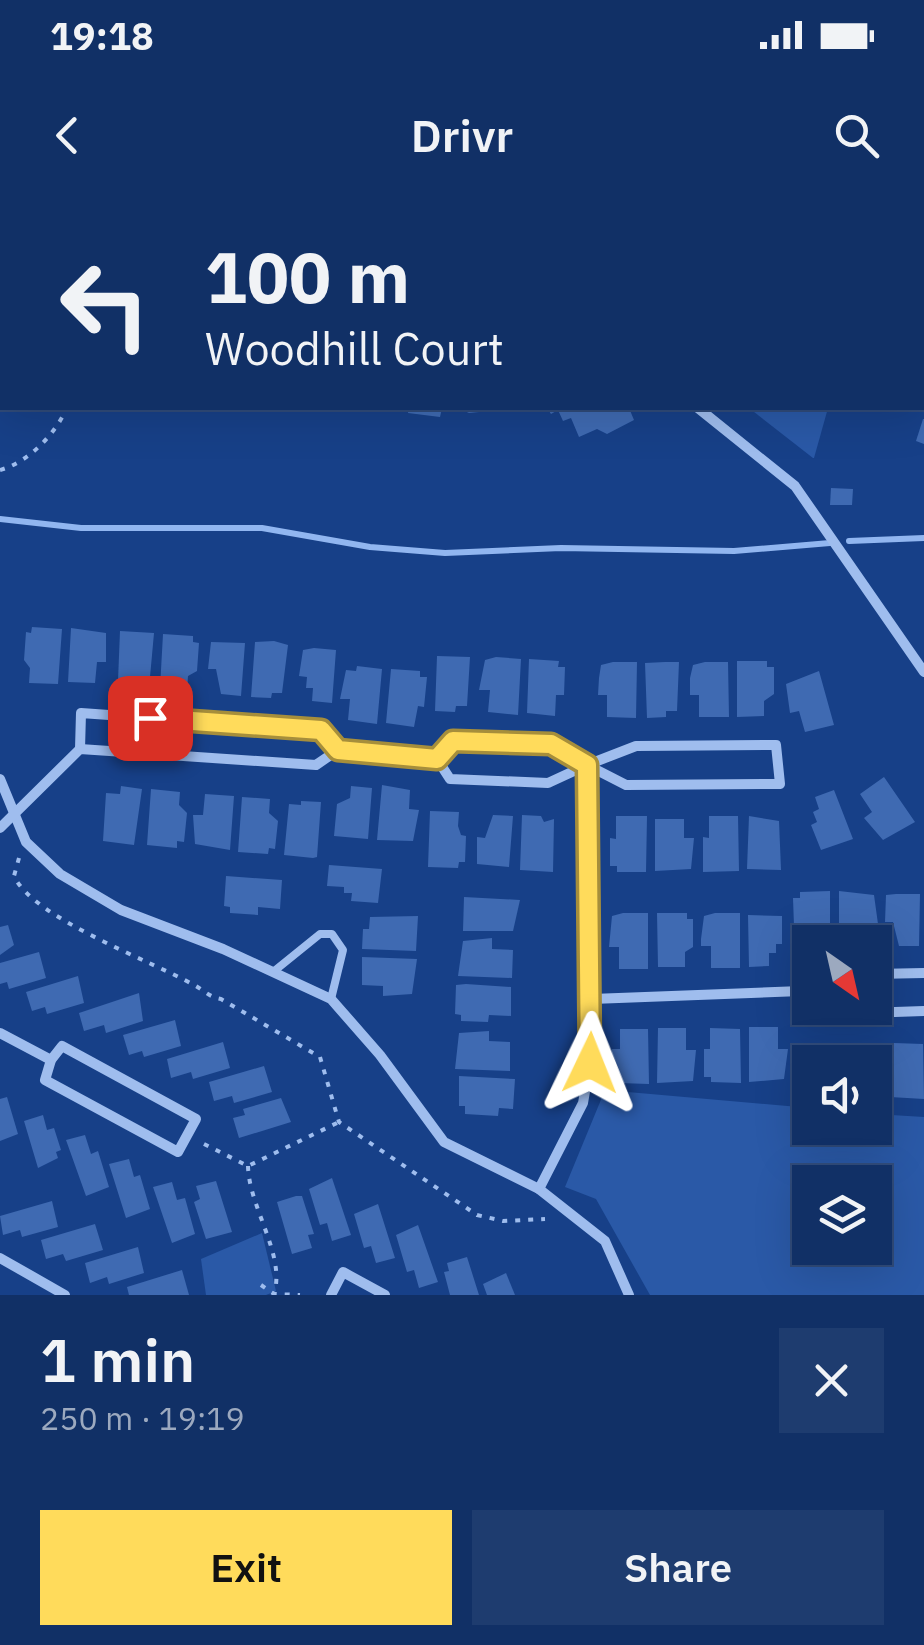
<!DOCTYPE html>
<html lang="en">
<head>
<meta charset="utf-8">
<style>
  :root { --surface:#113066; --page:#1e3c6f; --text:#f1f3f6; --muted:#9ca9bf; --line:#304b7a; --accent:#ffdb5b }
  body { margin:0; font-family:"IBM Plex Sans",sans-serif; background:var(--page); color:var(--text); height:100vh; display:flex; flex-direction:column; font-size:38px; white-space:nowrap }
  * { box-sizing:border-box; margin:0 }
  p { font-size:32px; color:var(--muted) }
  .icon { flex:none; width:55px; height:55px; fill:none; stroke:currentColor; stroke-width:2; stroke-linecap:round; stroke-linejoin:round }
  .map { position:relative; height:1095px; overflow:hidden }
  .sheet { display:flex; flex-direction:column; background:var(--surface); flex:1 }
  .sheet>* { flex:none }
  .hud { position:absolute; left:0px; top:0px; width:925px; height:210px; box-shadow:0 10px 40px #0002,0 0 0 2px var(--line); background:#113066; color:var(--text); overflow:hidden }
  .needle { width:65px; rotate:146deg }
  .fabs { position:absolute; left:792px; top:725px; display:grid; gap:20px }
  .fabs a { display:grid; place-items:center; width:100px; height:100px; border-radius:0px; background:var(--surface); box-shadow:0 10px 40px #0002,0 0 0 2px var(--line); font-size:50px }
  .pin { position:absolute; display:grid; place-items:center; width:85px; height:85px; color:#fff; margin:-42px; border-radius:20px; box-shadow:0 5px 15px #0006 }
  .me { position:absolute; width:110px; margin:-55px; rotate:2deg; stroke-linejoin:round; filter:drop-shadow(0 0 8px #0008) }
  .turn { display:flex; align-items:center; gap:35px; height:210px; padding:0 40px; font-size:45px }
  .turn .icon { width:130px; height:130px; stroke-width:2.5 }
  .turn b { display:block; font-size:70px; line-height:85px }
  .round { display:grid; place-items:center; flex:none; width:105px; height:105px; border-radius:0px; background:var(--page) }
  .summary { display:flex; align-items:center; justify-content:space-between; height:170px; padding:0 40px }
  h1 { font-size:60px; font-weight:600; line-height:75px }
  .primary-button { display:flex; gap:20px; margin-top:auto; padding:20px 40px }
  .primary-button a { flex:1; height:115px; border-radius:0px; background:var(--accent); color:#111; font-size:40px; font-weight:600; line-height:115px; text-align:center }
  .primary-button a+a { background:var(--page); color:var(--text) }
  .status { display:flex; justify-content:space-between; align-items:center; height:70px; padding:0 50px; background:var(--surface); direction:ltr }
  .status svg { height:28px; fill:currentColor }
  header { display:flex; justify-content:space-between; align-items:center; height:130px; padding:0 40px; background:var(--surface); font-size:45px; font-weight:600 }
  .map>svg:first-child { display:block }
</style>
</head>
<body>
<div class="status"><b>19:18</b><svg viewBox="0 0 49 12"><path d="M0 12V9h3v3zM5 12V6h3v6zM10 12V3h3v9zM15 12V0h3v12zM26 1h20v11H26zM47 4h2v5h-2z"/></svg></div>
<header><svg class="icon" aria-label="back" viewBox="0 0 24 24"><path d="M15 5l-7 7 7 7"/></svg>Drivr<svg class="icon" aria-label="search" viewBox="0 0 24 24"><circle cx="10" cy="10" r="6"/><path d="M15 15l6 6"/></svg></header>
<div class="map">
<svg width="924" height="1095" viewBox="0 0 924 1095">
  <rect width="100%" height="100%" fill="#174088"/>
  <g fill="#2a59a7" fill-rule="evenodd">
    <path d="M680,0H924V133L922,2Z"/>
    <path d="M749,208H828L814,258H813Z"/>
    <path d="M605,890L810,908V928H875V914L924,917V1095H650L596,999L565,987ZM810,982H875V1048H810Z"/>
    <path d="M262,1033L276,1091L266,1095H206L201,1059Z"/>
  </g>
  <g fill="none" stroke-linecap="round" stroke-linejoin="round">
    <g stroke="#91b6f0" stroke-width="6">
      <path d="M15,0L17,2"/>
      <path d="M0,140L2,137"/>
      <path d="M0,319L81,328H262L370,347L445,353L561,348L734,351L830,343"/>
      <path d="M849,341L924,338"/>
    </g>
  </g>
  <g fill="#3f6ab2">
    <path d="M409,208H442L440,217L408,213Z"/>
    <path d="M458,208H480L479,212L469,213Z"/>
    <path d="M532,208H629L634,220L607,234L597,229L579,237L571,218L563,221L558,210L551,214L547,208L540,212Z"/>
    <path d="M923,219H924V244L916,241Z"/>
    <path d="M831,288L853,289L852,305H830Z"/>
    <path d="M32,427L62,429L58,484L29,483L30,468L24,460L26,432L31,433Z"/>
    <path d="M71,428L106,433V462H97L95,483L68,482Z"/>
    <path d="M120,431L154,433L149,488L118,481Z"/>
    <path d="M163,434L193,436V442L199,443L197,471L188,476L187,491L160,488Z"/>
    <path d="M274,441L288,445L282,493H272L271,498L251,497L255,442Z"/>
    <path d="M211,442L245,443L241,496L221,494L216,469H208Z"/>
    <path d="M314,448L336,450L332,503L312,501L313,488H306L307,477L299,476L303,450Z"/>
    <path d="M437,456L470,457L467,506H456L455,512L435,511Z"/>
    <path d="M496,457L521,459L518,515L488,512L490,490H479L485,460Z"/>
    <path d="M529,459L559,461L558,467H565L564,495H556L555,516L527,513Z"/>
    <path d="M737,461H767V467H774V494L764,501V516L737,517Z"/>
    <path d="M613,462H637L636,518L607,517V495H598L599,478L601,465Z"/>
    <path d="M665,462H679L677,511H666V517L647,518L645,463Z"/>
    <path d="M705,462H728L729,517H699V495H690V478L693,465Z"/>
    <path d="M357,466L382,469L377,524L348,520L350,499H340L346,470L356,471Z"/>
    <path d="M391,469L420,471V477H427L424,507L418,506L414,527L386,523Z"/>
    <path d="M819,471L834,525L805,532L799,511L790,513L786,484Z"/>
    <path d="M884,577L915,622L883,640L864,618L872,612L860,594Z"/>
    <path d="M382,585L410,590L409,609L419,610L413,641L377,640Z"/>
    <path d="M121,586L142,589L134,645L103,641L106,593L120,594Z"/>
    <path d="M351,586L372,588L368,639L334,636L337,604L350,598Z"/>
    <path d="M151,589L180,592L179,605L187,613L184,642L177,641V648L147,645Z"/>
    <path d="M834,590L853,639L821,650L811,625L817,622L813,612L819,609L815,597Z"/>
    <path d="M205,594L234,596L230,650L195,644L193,615H203Z"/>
    <path d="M242,597L270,599L269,613L278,621L275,649L269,648L268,654L238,652Z"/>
    <path d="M301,601L321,602L317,657L313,658L284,655L289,604L301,605Z"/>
    <path d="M430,611L459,612L458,626L461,635L466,636L465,662H459L458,668L428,667Z"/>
    <path d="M493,615L513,616L509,667L477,664V637L485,638Z"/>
    <path d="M522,615L541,616L544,622L554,619L553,672L520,670Z"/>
    <path d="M616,616H647L646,672H617V666H610V638L616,639Z"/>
    <path d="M709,616H738L739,671L703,672V637L709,638Z"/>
    <path d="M749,616L779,621L781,670L747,669Z"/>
    <path d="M655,619H684V638H694L691,669L655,671Z"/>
    <path d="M329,665L382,669L378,703L351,701L352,693H344V687L327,686Z"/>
    <path d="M226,676L282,680L280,709L258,707V715L230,713V707L224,706Z"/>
    <path d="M830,691V742L802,747V726H794L793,698H800V692Z"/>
    <path d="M839,691L874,695L878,724H867L868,742H839Z"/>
    <path d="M896,694H920L919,746H899L893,722H885L886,695Z"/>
    <path d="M464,697L520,700L513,731H463Z"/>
    <path d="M623,713H648V769H619V747H609L612,716Z"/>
    <path d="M657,713H687V719H693V747L685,752V767H658Z"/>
    <path d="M715,713H740V768H711V746H701V739L704,716Z"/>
    <path d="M748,715L782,716V744H776V753H769V766L749,767Z"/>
    <path d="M418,716L416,751L362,749L363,729H369L370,717Z"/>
    <path d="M8,725L14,745L0,755V727Z"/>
    <path d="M492,738V749L513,750L512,778L458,776L463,741Z"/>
    <path d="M39,752L46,778L9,789L7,782L0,784V763Z"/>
    <path d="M362,757L417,759L412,794L383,796V786L362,785Z"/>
    <path d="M78,776L84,803L47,814L45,807L32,811L26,792Z"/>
    <path d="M466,784L511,787V816L489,815L488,822L461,821V815L455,814L456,785Z"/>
    <path d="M139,793L143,821L106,833L104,825L84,831L79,813Z"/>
    <path d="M175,820L181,846L144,857L142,851L129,855L123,835Z"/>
    <path d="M749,827H778V849H788L784,879L749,882Z"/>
    <path d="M658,828H686V850H696L693,881L657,883Z"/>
    <path d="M710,828L740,829L741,883L711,882V877H704V849H710Z"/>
    <path d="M620,829H648L649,884L619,883V878H612V849H620Z"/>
    <path d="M489,831V841L510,842V871L455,869L459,833Z"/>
    <path d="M223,842L230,868L193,879L191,872L171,878L167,859Z"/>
    <path d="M832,843V862H810V898L799,899L800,850L811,849V844Z"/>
    <path d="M841,843L869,844V862H841Z"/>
    <path d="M894,843L923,844L924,899L890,897L887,865H894Z"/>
    <path d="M264,866L272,892L234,903L232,896L214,901L209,882Z"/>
    <path d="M459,876L515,879L513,909L499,908L498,916L465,914V906H459Z"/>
    <path d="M7,897L18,934L0,941V899Z"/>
    <path d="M281,898L291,922L239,938L233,918L245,915L243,909Z"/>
    <path d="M43,915L47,930L54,928L61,950L56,952L58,958L38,968L24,921Z"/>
    <path d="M85,935L91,954L98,951L109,987L86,996L66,940Z"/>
    <path d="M129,959L134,977L140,975L150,1009L126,1018L109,964Z"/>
    <path d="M332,978L351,1035L332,1041L327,1023L320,1025L309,989Z"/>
    <path d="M216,981L232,1032L206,1039L194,1002L200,999L196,986Z"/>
    <path d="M172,982L177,1000L185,998L195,1034L172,1043L153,987Z"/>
    <path d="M296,996H302L314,1034L308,1035L312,1048L292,1054L277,1002Z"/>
    <path d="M52,1001L58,1027L22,1037L20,1030L3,1035L0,1016Z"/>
    <path d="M378,1004L395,1058L376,1063L371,1046L364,1048L354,1014Z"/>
    <path d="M95,1024L103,1050L66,1061L63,1054L46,1059L41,1040Z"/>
    <path d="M418,1025L438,1082L419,1088L414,1070L407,1072L396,1035Z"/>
    <path d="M138,1047L144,1073L109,1084L107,1077L90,1083L85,1063Z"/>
    <path d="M467,1057L479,1095H450L444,1072L449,1071L447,1063Z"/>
    <path d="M182,1070L189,1095H129L127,1087Z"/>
    <path d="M506,1073L515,1095H487L483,1084Z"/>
  </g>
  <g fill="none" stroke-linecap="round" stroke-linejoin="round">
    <g stroke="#9fbdee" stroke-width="4" stroke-dasharray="5 8" stroke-linecap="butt">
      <path d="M0,270C29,262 55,234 67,208"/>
      <path d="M19,658L14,676C34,719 152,761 194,785C205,791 209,797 221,799L320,857L339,922L477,1015L503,1021L545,1019"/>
      <path d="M204,944L248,966L339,922"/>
      <path d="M248,966C249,1008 286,1055 274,1094L300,1095"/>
      <path d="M261,1085L274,1094"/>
    </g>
    <path stroke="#9fbdee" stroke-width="8" d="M273,772L320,734H332L343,750L331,799"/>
    <g stroke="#9fbdee" stroke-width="10">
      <path d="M0,128L2,130"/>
      <path d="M698,208L795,286L924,472"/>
      <path d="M453,541L551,545L587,565L548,583L450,579L437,559Z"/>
      <path d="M776,545L780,584L626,585L587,565L636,546Z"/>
      <path d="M80,549L81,513L321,530L338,550"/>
      <path d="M0,579L26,642L60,674L121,710L223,749L331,799L380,855L444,942L539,989L605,1041L629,1095"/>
      <path d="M0,628L80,549L316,565L338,550L437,559"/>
      <path d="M875,774L924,773"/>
      <path d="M810,775H802L807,815L924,811"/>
      <path d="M592,799L801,791"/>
      <path d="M0,833L51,860"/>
      <path d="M62,846L196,919L178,952L45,880L51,860Z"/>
      <path d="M539,989L583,903L590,863L587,565"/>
      <path d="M0,1058L65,1095"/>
      <path d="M331,1095L343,1072L385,1095"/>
    </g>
    <g stroke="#ccdcfa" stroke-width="20">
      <path d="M45,2V0"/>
      <path d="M0,80L2,76"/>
    </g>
  </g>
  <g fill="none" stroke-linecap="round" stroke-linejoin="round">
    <g stroke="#a68e3b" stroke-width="25">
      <path id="route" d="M150,518L321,530L338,550L437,559L453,541L551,544L587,565L590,863"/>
    </g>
    <use href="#route" stroke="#ffdb5b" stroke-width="18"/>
  </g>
</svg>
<div class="fabs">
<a><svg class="needle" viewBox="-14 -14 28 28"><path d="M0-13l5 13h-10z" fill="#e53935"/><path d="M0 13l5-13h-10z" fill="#9ca9bf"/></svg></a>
<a><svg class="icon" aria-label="sound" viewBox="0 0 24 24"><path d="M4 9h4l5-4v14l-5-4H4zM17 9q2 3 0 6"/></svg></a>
<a><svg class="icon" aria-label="layers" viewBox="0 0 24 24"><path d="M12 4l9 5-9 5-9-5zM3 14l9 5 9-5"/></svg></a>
</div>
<div class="pin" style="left:150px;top:518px;background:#d93025"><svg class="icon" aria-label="arrive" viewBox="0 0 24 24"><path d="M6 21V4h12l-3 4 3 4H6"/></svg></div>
<svg class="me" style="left:590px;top:863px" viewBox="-20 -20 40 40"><path d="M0-17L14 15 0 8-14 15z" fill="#ffdb5b" stroke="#fff" stroke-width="4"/></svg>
<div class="hud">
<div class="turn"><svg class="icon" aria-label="left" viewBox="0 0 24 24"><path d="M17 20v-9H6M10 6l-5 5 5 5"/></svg><div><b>100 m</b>Woodhill Court</div></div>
</div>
</div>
<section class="sheet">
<div class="summary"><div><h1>1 min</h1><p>250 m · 19:19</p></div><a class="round"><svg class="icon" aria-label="close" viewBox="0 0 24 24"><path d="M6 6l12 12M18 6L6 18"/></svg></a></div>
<div class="primary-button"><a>Exit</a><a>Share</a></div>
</section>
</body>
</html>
